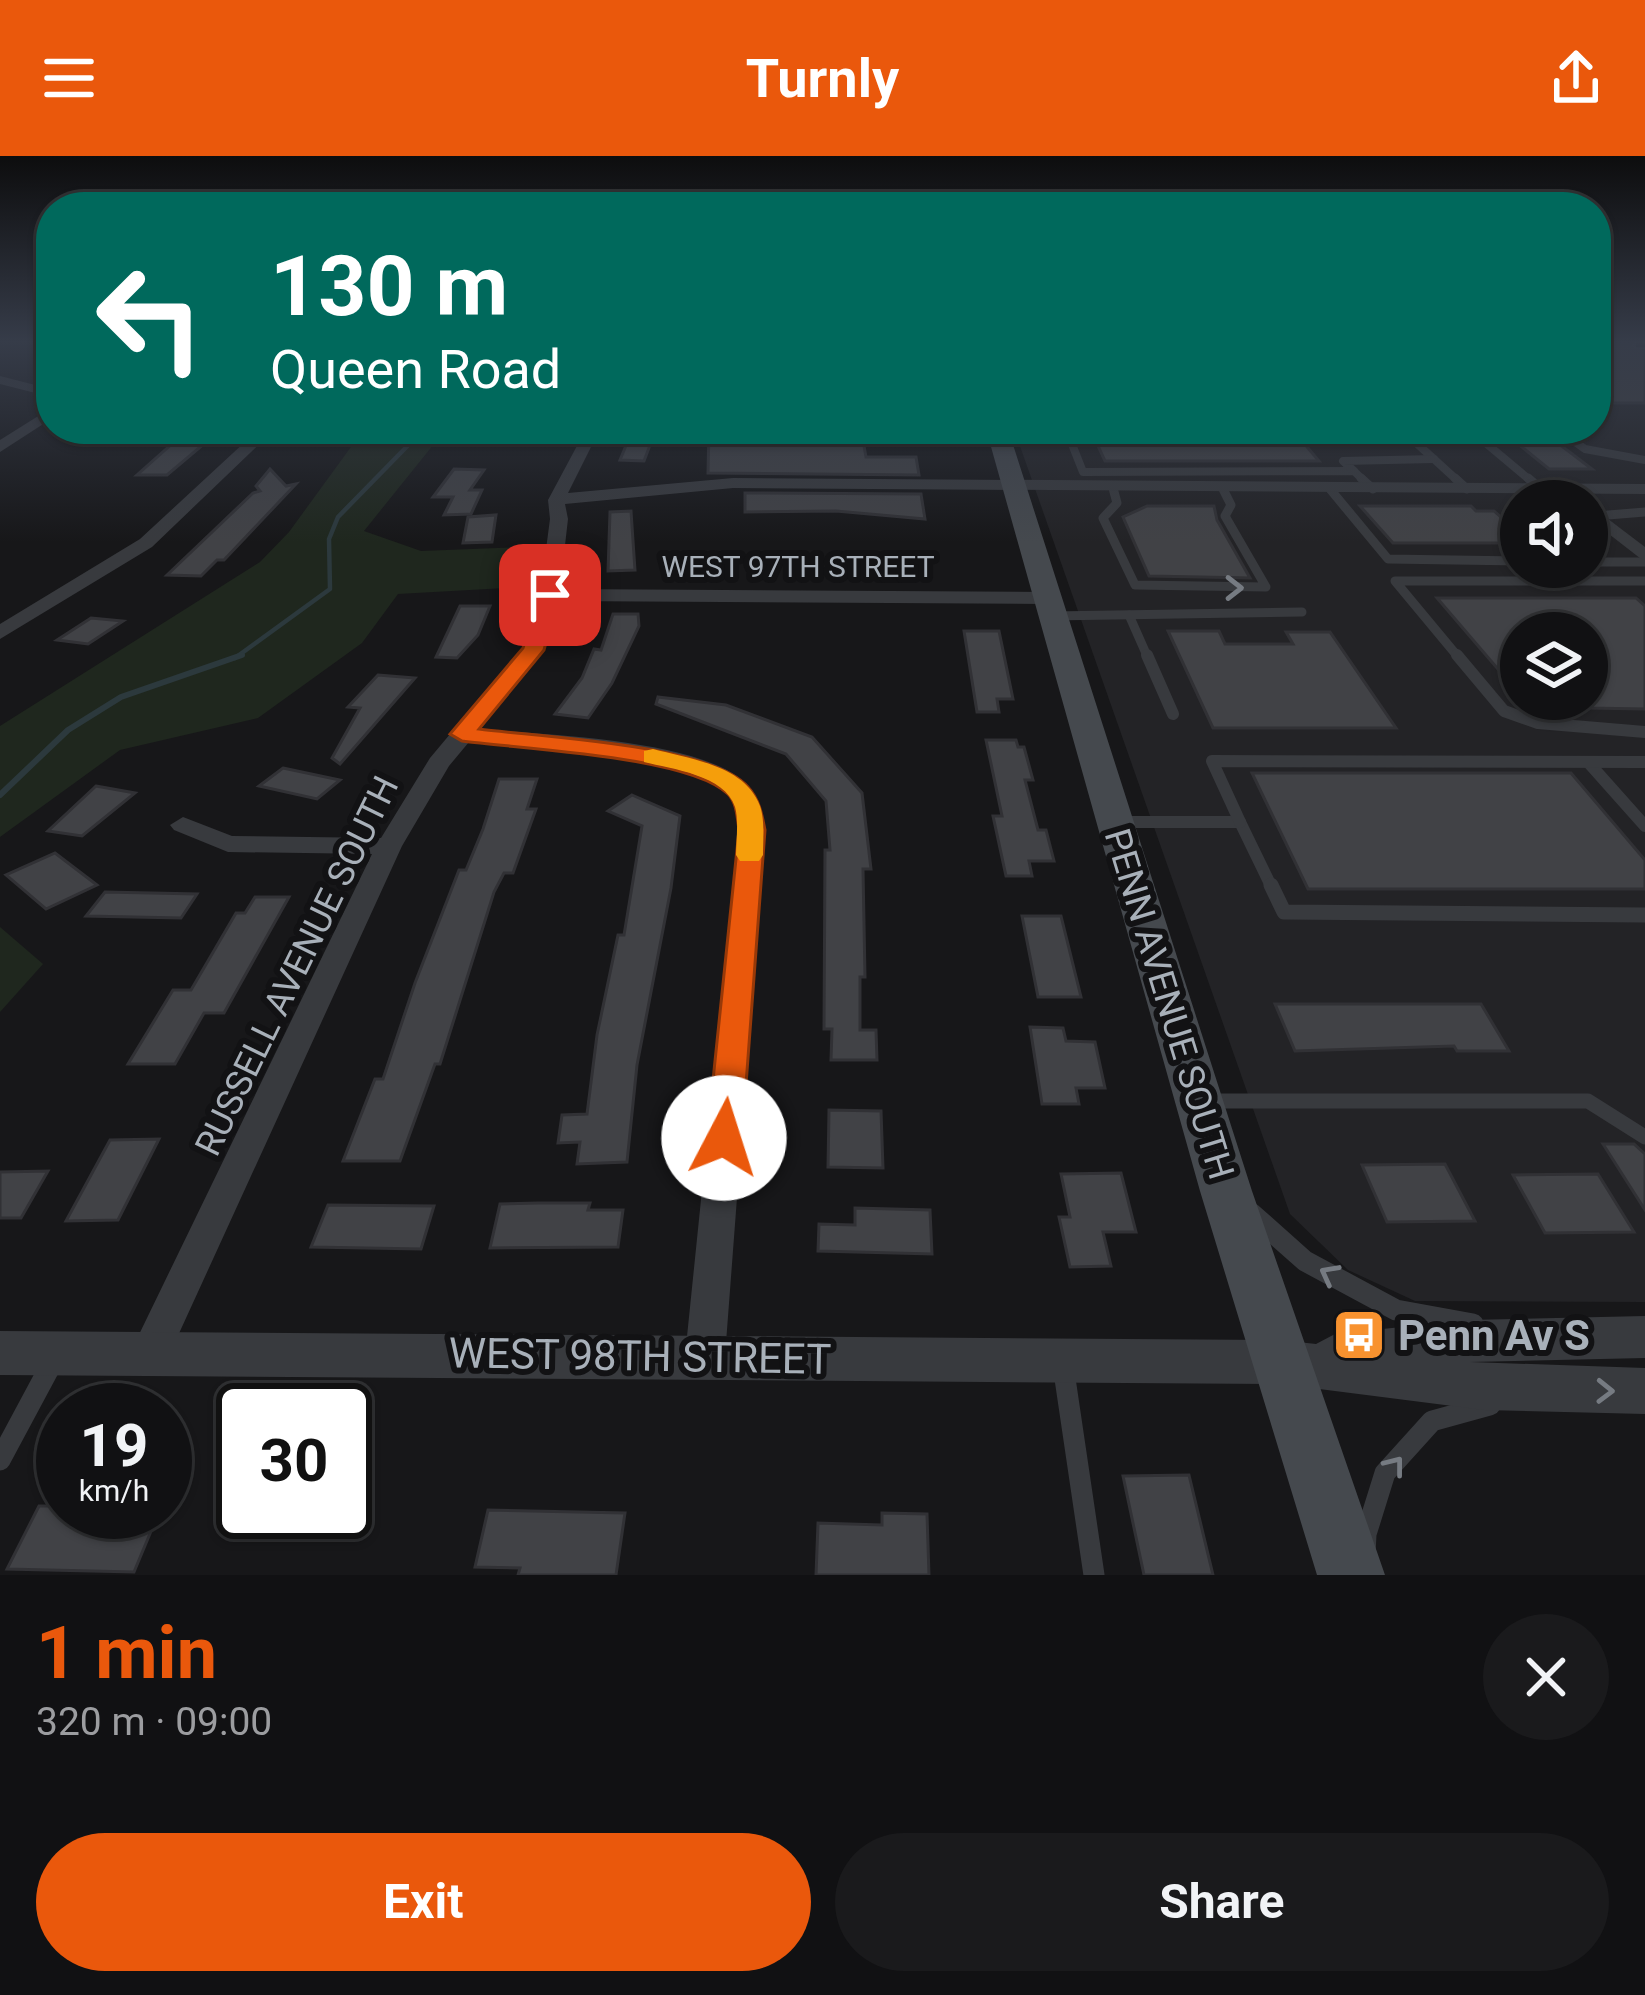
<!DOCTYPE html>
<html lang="en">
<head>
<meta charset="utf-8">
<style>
  :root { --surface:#111113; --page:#1a1a1c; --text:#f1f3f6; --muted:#9c9da0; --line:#303133; --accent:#ea580c }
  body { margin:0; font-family:Roboto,sans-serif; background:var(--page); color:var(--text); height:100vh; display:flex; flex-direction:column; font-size:45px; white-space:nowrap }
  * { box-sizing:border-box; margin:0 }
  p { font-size:39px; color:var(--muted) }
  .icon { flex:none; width:66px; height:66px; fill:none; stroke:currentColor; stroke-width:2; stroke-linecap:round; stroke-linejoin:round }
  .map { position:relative; height:1419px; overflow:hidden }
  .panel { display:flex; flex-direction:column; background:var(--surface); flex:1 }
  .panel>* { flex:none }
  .guide { position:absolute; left:36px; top:36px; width:1575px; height:252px; border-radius:48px; box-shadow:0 3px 9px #0004,0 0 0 3px var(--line); background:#00695c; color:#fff; overflow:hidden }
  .controls { position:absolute; left:1500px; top:324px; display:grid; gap:24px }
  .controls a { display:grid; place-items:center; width:108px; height:108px; border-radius:50%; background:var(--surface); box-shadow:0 3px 9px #0004,0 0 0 3px var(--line); font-size:60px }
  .speed { position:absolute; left:36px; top:1227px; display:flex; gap:24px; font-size:60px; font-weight:700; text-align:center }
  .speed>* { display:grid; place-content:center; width:156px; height:156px; border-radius:50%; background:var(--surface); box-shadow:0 3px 9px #0004,0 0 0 3px var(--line); line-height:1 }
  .speed small { font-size:30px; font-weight:400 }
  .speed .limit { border:6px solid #111; border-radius:18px; background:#fff; color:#111 }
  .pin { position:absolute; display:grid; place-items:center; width:102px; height:102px; color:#fff; margin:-51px; border-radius:24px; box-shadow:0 6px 18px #0006 }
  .me { position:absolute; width:132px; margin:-66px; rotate:5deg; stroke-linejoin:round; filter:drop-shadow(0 0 9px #0008) }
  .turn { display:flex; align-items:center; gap:42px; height:252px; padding:0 36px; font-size:54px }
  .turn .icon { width:156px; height:156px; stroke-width:2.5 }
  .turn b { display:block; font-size:84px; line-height:102px }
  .round { display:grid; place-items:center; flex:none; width:126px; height:126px; border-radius:63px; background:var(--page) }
  .summary { display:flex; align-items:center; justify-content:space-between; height:204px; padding:0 36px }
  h1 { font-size:72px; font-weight:700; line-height:90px; color:var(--accent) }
  .primary-button { display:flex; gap:24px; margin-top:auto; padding:24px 36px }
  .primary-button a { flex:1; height:138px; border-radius:72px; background:var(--accent); color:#fff; font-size:48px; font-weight:700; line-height:138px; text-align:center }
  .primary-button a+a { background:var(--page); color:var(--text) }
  header { display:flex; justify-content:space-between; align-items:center; height:156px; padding:0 36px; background:var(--accent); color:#fff; font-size:54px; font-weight:700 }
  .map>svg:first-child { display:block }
</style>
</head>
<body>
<header><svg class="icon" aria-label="menu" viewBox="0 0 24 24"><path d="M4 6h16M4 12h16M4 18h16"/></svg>Turnly<svg class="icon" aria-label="share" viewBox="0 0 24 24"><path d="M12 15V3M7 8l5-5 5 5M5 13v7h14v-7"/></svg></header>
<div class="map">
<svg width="1645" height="1419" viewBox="0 0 1645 1419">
  <rect width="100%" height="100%" fill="#171719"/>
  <path fill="#232326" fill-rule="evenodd" d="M1596,187H1645V1146L1415,1145L1348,1114L1290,1058L1014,273H1596ZM1521,345H1587V411H1521ZM1521,477H1587V543H1521Z"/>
  <g fill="#1f271e">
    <path d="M364,273H446L364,375L421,395L525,391L523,431L398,438L362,487L258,562L120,594L0,681V570L260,406L289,376Z"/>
    <path d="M0,771L43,808L0,856Z"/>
  </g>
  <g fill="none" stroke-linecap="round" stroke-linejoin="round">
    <path stroke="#2c393d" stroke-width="4.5" d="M235,502L330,433L329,383L338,361L424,273"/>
    <path stroke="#2c393d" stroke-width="6" d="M0,639L68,574L121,541L242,499"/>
  </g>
  <g fill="#414246" stroke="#313135" stroke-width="3">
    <path d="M1596,187H1634L1645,194V247H1596Z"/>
    <path d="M709,273H861L866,301H916L919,319L708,317Z"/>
    <path d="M1090,273H1292L1319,305H1105Z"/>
    <path d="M632,275L655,276L644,305L620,304Z"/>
    <path d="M1502,275H1542L1592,313H1549Z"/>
    <path d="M173,287H205L167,319H137Z"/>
    <path d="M270,313L286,330L296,328L224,404H217L201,420L167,419L253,337L260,335L256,330Z"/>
    <path d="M454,313L484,314L470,334H482L471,358L444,359L453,341H433Z"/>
    <path d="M745,337L921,338L925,363L836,355L745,356Z"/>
    <path d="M1147,350H1214L1217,364L1250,422L1149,420L1123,361Z"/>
    <path d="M1360,350H1471L1476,355H1494L1521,379V387H1393Z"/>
    <path d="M631,355L635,414L608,415L610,356Z"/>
    <path d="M496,359L492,386L463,387L468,361Z"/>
    <path d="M1437,442H1636L1645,450V553L1587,552V477H1521V540Z"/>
    <path d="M460,450H490L478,479L457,502L436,501Z"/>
    <path d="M613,458H638L639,470L612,527L588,562L555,558L582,522L594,493L601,494Z"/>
    <path d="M91,462L123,465L88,488L57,484Z"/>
    <path d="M964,475H999L1013,543H997L999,556H977Z"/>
    <path d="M1168,475H1219L1225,488H1293L1286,476H1330L1396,572H1213Z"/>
    <path d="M378,519L415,522L340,608L332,602L360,552L348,551Z"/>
    <path d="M658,541L726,549L812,581L862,637L871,713H863L865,821H860V874H876L877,904H831L832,873H824L825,694H830L826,645L786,598L656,548Z"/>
    <path d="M986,584H1016L1018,591H1024L1033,624H1025L1038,674H1046L1054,705H1029L1032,720H1006L993,660H1002Z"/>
    <path d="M283,612L340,624L317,643L259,630Z"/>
    <path d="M1252,617H1571L1645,704V733H1308Z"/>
    <path d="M499,623H537L527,653H536L513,717H504L494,736L440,908H435L400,1005H343L375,923H383L415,827L459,714H466L483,673Z"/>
    <path d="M96,630L135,637L82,680L48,675Z"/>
    <path d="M632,639L680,660L671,732L637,909L627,1006L577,1008L580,986L558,987L562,959L587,958L597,879L618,779H624L642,670L608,655Z"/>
    <path d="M55,697L97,729L46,753L6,719Z"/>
    <path d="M105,736L197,738L181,762L86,760Z"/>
    <path d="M255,741H289L224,857H204L175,908H128L173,834H191L236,757H245Z"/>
    <path d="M1022,760H1061L1081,841H1038Z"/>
    <path d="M1275,848H1481L1509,895H1457L1454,890L1295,895Z"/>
    <path d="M1030,871L1063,872L1066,885L1095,886L1105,932H1076L1079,948H1042Z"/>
    <path d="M829,954L881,955L883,1012L828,1011Z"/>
    <path d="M159,983L118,1064L66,1065L110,984Z"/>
    <path d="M1603,988H1634L1645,998V1054Z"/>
    <path d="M1445,1008L1475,1065L1387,1066L1362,1009Z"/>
    <path d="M48,1015L21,1062H0V1016Z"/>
    <path d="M1121,1017L1136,1076H1103L1111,1110L1070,1111L1059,1061H1070L1061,1018Z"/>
    <path d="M1598,1018L1634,1076L1545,1077L1513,1019Z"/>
    <path d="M538,1047H590L588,1054H623L618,1091L490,1092L500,1048Z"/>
    <path d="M328,1049L434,1050L421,1093L311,1091Z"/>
    <path d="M855,1052L930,1054L932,1098L818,1095L819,1068L855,1069Z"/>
    <path d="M1189,1319L1213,1419H1144L1123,1320Z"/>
    <path d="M39,1350H63V1356H159L134,1416L7,1413Z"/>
    <path d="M488,1354L625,1357L616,1419H518L520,1412L475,1411Z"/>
    <path d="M882,1357L927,1358L929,1419H816L818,1367L882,1369Z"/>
  </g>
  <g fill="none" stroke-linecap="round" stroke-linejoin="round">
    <g stroke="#383a3e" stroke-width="8">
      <path d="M1066,273L1083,316L1354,315L1364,325"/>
      <path d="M1401,273L1458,325"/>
      <path d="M1469,273L1531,325"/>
      <path d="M1557,273L1585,293L1645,304"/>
      <path d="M1354,315L1343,305L1434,303"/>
    </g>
    <g stroke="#383a3e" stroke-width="9">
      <path d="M1361,322L1373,333"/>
      <path d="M1455,322L1467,333"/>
      <path d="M1528,322L1541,333"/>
      <path d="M1113,332L1117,347L1103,362L1135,429L1266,431L1225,360L1231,349L1223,333"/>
      <path d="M1330,333L1388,403L1521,405"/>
      <path d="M1596,360L1645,356"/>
      <path d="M1587,406H1645"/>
      <path d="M1129,459L1148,502"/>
      <path d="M1051,460L1302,456"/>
      <path d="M1459,502L1395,425H1645"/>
    </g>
    <g stroke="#383a3e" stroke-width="12">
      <path d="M1147,499L1173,558"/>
      <path d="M1457,499L1504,555L1538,567L1645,576"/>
      <path d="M1588,606L1645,670"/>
      <path d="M1119,666H1240L1272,732"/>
      <path d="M1240,666L1212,605L1645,606"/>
    </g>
    <g stroke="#383a3e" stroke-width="15">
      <path d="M1271,729L1284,756L1645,759"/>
      <path d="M1205,945H1588L1645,981"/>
    </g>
    <g stroke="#383a3e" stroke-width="21">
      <path d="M1251,1057L1305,1105L1396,1154L1473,1168"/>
      <path d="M1063,1209L1094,1419"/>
      <path d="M0,1304L52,1207"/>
      <path d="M1364,1419L1366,1378L1385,1317L1432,1265L1490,1249"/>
    </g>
    <g fill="#383a3e" fill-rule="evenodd">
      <path d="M0,220L51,233V241L0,228Z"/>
      <path d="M51,252V263L0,296V284Z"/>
      <path d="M259,273H275L152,391L0,483V468L140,383Z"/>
      <path d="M586,273H600L568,337L733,322L1645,328V338L733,332L565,348L568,363L560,433L1045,436L1055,442L1045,448L559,445L544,493L479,573C542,579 707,583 748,630C759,643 762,658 765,673L725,1200L719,1213L705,1218L691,1213L685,1200L739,673C737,661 736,646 727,637C685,595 529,592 469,586L449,610L402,690L165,1208L151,1213L137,1208L131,1195L372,698L228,696L174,674L170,669L183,661L232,680L381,682L430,602L523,491L538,454L550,363L548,344Z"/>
      <path d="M1587,347L1645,391V406L1587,361Z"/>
    </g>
    <path fill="#383a3e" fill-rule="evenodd" d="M1645,1160V1202L1470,1206L1645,1212V1258L1484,1254L1280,1228L0,1219V1175L1280,1184L1316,1188L1335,1178L1468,1164Z"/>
    <path fill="#45494e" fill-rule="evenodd" d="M986,273H1008L1252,1035L1385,1419H1317L1200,1035Z"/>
    <g stroke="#4a4e53" stroke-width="8">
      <path id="rail" d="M1636,189H1645"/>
    </g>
    <use href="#rail" stroke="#121214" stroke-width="4.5" stroke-dasharray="12" stroke-linecap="butt"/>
  </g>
  <defs><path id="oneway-chevron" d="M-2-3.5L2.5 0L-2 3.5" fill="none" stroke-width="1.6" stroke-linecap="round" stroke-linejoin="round" transform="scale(3)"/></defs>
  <g stroke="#767b82">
    <use href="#oneway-chevron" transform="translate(1234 432)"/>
    <use href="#oneway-chevron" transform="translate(1329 1118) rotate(-152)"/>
    <use href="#oneway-chevron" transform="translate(1605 1235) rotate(1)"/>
    <use href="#oneway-chevron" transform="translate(1395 1309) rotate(-52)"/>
  </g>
  <linearGradient id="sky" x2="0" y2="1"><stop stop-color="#0d0d0e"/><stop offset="0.48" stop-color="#363c49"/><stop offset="1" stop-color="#363c49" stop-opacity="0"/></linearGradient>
  <rect width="1645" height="386" fill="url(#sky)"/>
  <path fill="#ea580c" stroke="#983908" stroke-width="3" d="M550,433L559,439L544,494L479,573C539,581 710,588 748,631C759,643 762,658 765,674L742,982L737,992L724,996L712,992L707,982L739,674C737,662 737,647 728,638C689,600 521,593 462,585L450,578L523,492L540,439Z"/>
  <path fill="#f59e0b" d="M653,593C690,603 745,609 760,650C765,664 763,684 763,699L759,705H740L736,699C736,685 739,665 735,651C725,619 672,613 644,606V595Z"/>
  <defs>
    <g id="bus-square" transform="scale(2.7)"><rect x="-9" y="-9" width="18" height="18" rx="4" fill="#f8922f" stroke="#121214"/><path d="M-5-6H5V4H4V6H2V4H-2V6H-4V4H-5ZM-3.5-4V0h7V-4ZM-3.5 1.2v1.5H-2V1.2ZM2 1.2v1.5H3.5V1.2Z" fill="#fff"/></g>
  </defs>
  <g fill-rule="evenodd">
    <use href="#bus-square" x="1359" y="1179"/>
  </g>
  <g text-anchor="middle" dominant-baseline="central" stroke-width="12" stroke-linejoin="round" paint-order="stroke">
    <g font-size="30" fill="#a8b0b9" stroke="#121214">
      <text x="798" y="410">WEST 97TH STREET</text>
    </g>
    <g font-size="36" fill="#a8b0b9" stroke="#121214">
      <text transform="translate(297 810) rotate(-64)">RUSSELL AVENUE SOUTH</text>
      <text transform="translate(1169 848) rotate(73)">PENN AVENUE SOUTH</text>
    </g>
    <g font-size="42" font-weight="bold" fill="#a8b0b9" stroke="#121214" text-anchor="start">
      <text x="1398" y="1179">Penn Av S</text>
    </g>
    <g font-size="42" fill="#a8b0b9" stroke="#121214">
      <text transform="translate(640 1200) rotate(1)">WEST 98TH STREET</text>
    </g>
  </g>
</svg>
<div class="controls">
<a><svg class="icon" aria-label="sound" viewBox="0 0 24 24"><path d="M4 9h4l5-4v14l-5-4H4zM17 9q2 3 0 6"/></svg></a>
<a><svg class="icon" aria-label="layers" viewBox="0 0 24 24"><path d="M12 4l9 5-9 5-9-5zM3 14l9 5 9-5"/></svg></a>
</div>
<div class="speed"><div>19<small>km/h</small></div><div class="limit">30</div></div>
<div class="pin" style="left:550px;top:439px;background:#d93025"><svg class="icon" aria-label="arrive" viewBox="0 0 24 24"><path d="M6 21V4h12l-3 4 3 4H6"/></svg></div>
<svg class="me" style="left:724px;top:982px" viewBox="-20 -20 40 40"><circle r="19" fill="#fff"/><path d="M0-13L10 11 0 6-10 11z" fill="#ea580c"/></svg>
<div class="guide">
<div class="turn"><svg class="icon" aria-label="left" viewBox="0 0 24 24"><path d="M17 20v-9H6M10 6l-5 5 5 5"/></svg><div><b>130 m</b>Queen Road</div></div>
</div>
</div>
<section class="panel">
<div class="summary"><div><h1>1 min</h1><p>320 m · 09:00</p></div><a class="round"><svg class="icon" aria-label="close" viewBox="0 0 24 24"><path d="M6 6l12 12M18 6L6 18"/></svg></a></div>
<div class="primary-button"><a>Exit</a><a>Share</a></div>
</section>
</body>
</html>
